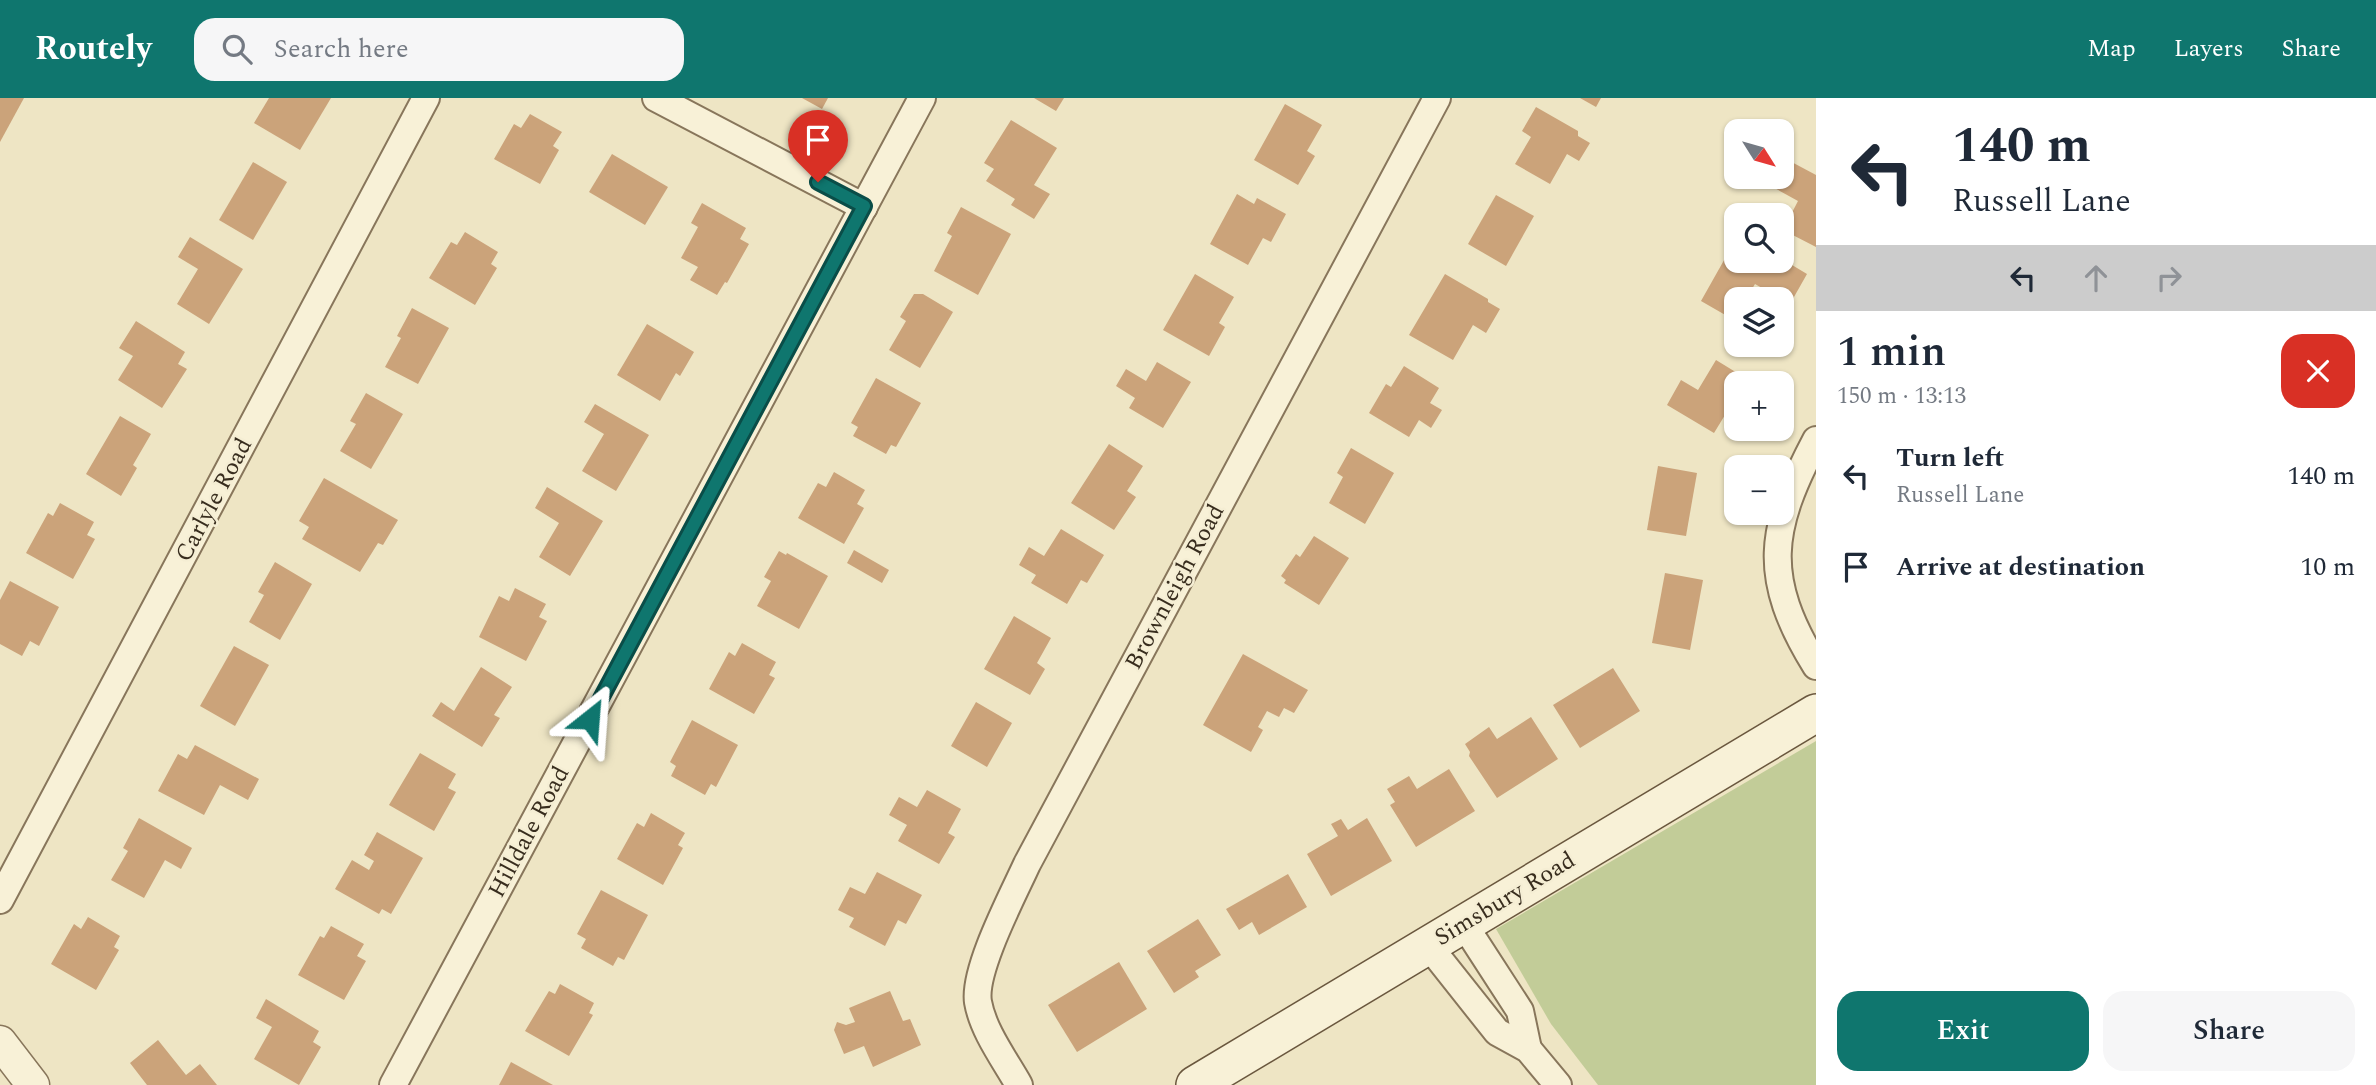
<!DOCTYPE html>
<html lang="en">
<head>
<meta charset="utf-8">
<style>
  :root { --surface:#fff; --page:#f6f6f7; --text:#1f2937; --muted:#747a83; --accent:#0f766e }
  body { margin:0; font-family:Spectral,serif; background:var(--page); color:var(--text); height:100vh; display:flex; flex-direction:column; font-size:26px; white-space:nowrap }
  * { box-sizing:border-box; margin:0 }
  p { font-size:23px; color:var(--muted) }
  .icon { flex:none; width:38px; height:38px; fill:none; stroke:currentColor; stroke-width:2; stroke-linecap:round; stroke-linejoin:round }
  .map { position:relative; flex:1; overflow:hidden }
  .details { display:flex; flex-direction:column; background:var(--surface); width:560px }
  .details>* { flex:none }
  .top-card { background:#fff; color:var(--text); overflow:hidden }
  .needle { width:46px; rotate:127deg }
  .tools { position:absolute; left:1724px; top:21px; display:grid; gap:14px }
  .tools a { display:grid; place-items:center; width:70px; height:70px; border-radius:14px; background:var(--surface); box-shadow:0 2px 5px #0004; font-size:35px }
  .pin { position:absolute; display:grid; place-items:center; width:60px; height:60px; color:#fff; margin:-72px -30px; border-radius:50% 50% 50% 0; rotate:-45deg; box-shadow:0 0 7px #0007 }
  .pin .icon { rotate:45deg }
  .me { position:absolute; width:77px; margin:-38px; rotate:28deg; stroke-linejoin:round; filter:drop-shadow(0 0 5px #0008) }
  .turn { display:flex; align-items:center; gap:24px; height:147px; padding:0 21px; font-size:32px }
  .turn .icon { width:91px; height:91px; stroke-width:2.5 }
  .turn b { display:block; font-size:49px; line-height:60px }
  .lanes { display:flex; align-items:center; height:66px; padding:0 21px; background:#0003; justify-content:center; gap:35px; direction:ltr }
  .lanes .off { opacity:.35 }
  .round { display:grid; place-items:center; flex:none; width:74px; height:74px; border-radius:21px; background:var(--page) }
  .headline { display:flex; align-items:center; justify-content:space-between; height:119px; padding:0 21px }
  h1 { font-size:42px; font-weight:600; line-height:52px }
  .cta { display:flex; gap:14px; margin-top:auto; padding:14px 21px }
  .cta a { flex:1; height:80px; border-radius:21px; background:var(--accent); color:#fff; font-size:28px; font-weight:600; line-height:80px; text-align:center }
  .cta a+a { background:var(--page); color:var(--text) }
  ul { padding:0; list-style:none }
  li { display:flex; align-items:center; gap:21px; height:91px; padding:0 21px }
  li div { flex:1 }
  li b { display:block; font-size:26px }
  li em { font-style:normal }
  header { display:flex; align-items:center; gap:42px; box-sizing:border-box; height:98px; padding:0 35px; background:var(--accent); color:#fff }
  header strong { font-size:33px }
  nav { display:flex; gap:38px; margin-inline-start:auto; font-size:24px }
  .search { width:490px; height:63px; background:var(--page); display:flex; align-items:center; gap:18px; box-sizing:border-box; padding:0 24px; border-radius:21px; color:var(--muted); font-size:26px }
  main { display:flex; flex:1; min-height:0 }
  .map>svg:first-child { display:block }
</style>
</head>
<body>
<header>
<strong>Routely</strong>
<div class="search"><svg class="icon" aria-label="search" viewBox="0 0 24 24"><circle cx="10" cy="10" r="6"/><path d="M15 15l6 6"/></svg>Search here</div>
<nav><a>Map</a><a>Layers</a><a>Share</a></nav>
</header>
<main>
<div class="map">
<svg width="1816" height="987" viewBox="0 0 1816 987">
  <rect width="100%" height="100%" fill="#eee5c4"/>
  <path fill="#c2cc98" d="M1816,643V987H1598L1551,926L1496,831Z"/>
  <g fill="#cba37a">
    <path d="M0,0H24L0,44Z"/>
    <path d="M269,0H331L300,52L254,25Z"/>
    <path d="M802,0H828L822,11Z"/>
    <path d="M1034,0H1064L1056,13Z"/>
    <path d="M1580,0H1601L1596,9Z"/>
    <path d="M1285,6L1322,27L1307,53L1315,58L1298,87L1254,62Z"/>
    <path d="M1536,9L1578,33V38L1590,45L1579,63L1567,56L1550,86L1515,66L1531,39L1522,33Z"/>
    <path d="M530,16L562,34L553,48L559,52L540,86L494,61L514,26L521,30Z"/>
    <path d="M1011,22L1057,50L1034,87L1050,96L1034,121L1011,107L1015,101L986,83L994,71L984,65Z"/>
    <path d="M612,56L668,89L645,127L589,94Z"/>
    <path d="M1786,61L1816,77V149L1783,132L1798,103L1771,88L1776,79H1782V68Z"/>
    <path d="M253,64L287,84L253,142L219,122Z"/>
    <path d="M1237,96L1254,106L1257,100L1286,116L1271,144L1263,140L1248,167L1210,146Z"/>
    <path d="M1496,97L1534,118L1506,168L1468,146Z"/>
    <path d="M702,105L746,130L740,141L749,146L727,185L725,184L717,197L690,182L698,169L681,160L698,129L691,125Z"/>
    <path d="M961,109L1011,136L978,197L934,173L952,138L947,135Z"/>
    <path d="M465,134L498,154L491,166L497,170L475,207L429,180L451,144L457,147Z"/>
    <path d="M190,139L243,171L209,226L177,206L198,171L178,159Z"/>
    <path d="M1732,148L1736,151V163H1757L1763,166L1766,163L1783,172L1787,164L1807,176L1790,206L1755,186L1746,201H1736L1734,222L1701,203Z"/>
    <path d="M1195,176L1234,199L1219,225L1225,229L1209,258L1163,232Z"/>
    <path d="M1445,176L1488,201V204L1500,211L1486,235L1473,227L1453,262L1409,237Z"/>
    <path d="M914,196H923L953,214L920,270L889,252L906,223L900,219Z"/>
    <path d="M412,210L449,230L418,286L385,269L401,240L397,238Z"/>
    <path d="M136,223L185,254L178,266L187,271L162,310L118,282L133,258L119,250Z"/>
    <path d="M647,226L694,254L680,278L676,275L660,303L617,277Z"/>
    <path d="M1716,262L1747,281L1744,285H1736V299L1714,335L1667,307L1681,282L1698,292Z"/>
    <path d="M1157,264L1191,284L1163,330L1129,310L1135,300L1116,288L1126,271L1146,283Z"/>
    <path d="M1404,268L1439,290L1430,305L1442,312L1431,330L1419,322L1409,339L1369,315L1386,286L1391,289Z"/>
    <path d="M876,280L921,305L896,349L891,347L886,356L853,338L858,329L851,325Z"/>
    <path d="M366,295L403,316L371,371L340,353L356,326L350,323Z"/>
    <path d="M595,306L649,337L616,393L582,373L604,336L584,324Z"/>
    <path d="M120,318L151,336L133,367L137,370L121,398L86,376Z"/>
    <path d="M1109,346L1143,368L1127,393L1136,399L1114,432L1071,405Z"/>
    <path d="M1351,350L1394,375L1365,426L1329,405L1343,379L1337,375Z"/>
    <path d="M1658,368L1697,375L1686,438L1647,432Z"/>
    <path d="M834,374L865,392L857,406L864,410L844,446L798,420L818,385L826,389Z"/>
    <path d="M324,380L398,422L383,447L378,445L360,474L302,441L309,429L299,423Z"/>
    <path d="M547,389L603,423L570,478L539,459L559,425L535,410Z"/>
    <path d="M60,405L94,424L87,437L95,441L73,481L26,455L48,415L53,418Z"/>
    <path d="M1061,431L1104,457L1087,485L1081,482L1067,506L1031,485L1036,477L1019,467L1029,449L1044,458Z"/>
    <path d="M1314,438L1349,460L1319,507L1284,485L1286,482L1281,478L1296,456L1300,459Z"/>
    <path d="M854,452L889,472L882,485L847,465Z"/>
    <path d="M779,453L786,457L787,455L828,478L799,531L757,508L771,483L764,479Z"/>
    <path d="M275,464L312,486L280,542L249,524L264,497L258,494Z"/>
    <path d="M1665,475L1703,482L1690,552L1652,545Z"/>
    <path d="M10,483L59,509L39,548L30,543L22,558L0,546V502Z"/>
    <path d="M515,490L546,506L539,519L547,523L526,563L479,539L499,498L509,503Z"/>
    <path d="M1014,518L1051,540L1037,565L1045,571L1030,597L984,571Z"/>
    <path d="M742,545L776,564L769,577L775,580L754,616L709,591L729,554L735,558Z"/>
    <path d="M234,548L269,567L235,628L200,608Z"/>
    <path d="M1243,556L1308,592L1294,615L1284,610L1279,619L1267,613L1258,629L1263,632L1251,654L1203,627Z"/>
    <path d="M481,569L512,589L494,617L500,620L482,649L432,618L441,604L454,613Z"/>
    <path d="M1613,570L1640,613L1580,650L1553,607Z"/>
    <path d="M976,604L1012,625L987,669L951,648Z"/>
    <path d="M1531,619L1558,661L1497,700L1469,658L1470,654L1465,646L1489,629L1497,641Z"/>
    <path d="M692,622L738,647L716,689L711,686L705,697L671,678L676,668L670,664Z"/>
    <path d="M195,647L259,681L248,702L220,687L204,717L158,693L178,656L187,661Z"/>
    <path d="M420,655L456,676L448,690L456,694L434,733L389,707Z"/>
    <path d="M1449,671L1475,713L1416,749L1390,707L1395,704L1387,691L1409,678L1417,691Z"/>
    <path d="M927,692L961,711L948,735L955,739L939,766L898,743L907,727L889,717L899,699L917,709Z"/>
    <path d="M651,715L685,735L678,747L683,750L663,787L617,761L637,725L644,729Z"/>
    <path d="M139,720L192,750L181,771L165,762L144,800L111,782L128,753L123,750Z"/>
    <path d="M1367,720L1392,763L1331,798L1307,756L1338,738L1331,726L1341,721L1348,732Z"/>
    <path d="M377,734L423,760L391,816L382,811L379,816L335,791L352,762L369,772L374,763L364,757Z"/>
    <path d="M877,774L922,797L906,826L898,822L885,848L849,829L854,820L838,812L850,789L865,796Z"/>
    <path d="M1288,776L1307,809L1259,837L1252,824L1239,832L1226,811Z"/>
    <path d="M601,792L648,817L624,862L618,859L613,868L581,850L586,841L577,836Z"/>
    <path d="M88,819L120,838L114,849L119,852L96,892L51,866L74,826L81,831Z"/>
    <path d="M1198,821L1221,857L1195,873L1199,879L1174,895L1147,853Z"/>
    <path d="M331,828L364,846L357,858L366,863L344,902L298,877L320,838L324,840Z"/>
    <path d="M1119,864L1147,911L1077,954L1048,907Z"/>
    <path d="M560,886L594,905L589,915L593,917L569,958L525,933L549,893L555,896Z"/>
    <path d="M890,893L903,923L910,921L921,947L873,969L864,948L844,956L834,932L837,924L846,927L855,924L849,910Z"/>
    <path d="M266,901L319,933L313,944L321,949L299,987L254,961L272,929L256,920Z"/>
    <path d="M158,942L186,977L200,966L217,987H147L130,965Z"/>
    <path d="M511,964L553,987H499Z"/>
  </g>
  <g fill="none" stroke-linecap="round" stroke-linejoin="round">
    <g stroke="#88765b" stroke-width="30">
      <g id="minor">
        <path d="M656,0L864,109"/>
        <path d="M1816,342C1769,431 1761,479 1816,568"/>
        <path d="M0,802L426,0"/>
        <path d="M1463,825L1520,913L1528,951"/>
        <path d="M1428,847L1497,934L1528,951L1558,987"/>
        <path d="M393,987L922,0"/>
        <path d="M1019,987C1005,962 983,933 978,904C973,872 1013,797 1027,766L1437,0"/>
      </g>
    </g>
    <g stroke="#88765b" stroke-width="35">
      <path id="tertiary" d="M0,944L33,987"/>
    </g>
    <g stroke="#6a573e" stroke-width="40">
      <path id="secondary" d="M1195,987L1816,615"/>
    </g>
    <use href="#minor" stroke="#f8f1d7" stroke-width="26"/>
    <use href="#tertiary" stroke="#f8f1d7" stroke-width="32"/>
    <use href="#secondary" stroke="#f8f1d7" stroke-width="37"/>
  </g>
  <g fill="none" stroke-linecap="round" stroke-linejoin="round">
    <g stroke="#0a4d48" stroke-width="18">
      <path id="route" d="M590,621L864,108L818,84"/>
    </g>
    <use href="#route" stroke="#0f766e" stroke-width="12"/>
  </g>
  <g text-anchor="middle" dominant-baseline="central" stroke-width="5" stroke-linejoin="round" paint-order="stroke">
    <g font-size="24" fill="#382d1e" stroke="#f5eed4">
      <text transform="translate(214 402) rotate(-62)">Carlyle Road</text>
      <text transform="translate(1175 489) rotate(-62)">Brownleigh Road</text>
      <text transform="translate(529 734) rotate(-62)">Hilldale Road</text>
      <text transform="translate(1505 801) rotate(-31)">Simsbury Road</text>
    </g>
  </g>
</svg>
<div class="tools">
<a><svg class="needle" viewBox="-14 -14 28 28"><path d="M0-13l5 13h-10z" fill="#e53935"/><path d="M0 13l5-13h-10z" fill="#747a83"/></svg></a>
<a><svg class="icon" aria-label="search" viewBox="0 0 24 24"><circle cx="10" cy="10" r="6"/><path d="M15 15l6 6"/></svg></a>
<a><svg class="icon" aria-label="layers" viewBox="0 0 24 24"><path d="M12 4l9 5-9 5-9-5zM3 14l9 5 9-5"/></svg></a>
<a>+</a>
<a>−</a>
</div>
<div class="pin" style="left:818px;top:84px;background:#d93025"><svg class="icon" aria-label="arrive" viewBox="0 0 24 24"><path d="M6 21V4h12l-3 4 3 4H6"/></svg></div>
<svg class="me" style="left:590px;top:621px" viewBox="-20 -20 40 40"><path d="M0-17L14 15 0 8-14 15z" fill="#0f766e" stroke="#fff" stroke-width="4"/></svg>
</div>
<section class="details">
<div class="top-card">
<div class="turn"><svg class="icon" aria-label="left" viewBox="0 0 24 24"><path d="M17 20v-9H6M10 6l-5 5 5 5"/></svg><div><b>140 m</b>Russell Lane</div></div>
<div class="lanes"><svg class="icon" aria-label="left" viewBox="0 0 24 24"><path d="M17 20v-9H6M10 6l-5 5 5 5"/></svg><svg class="icon off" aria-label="ahead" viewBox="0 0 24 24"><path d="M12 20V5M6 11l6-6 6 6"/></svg><svg class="icon off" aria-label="right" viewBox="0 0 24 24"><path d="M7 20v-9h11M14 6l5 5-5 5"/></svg></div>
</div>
<div class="headline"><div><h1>1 min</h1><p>150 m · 13:13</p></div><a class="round" style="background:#d93025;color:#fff"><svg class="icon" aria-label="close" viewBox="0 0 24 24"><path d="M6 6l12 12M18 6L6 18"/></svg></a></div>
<ul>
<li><svg class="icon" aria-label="left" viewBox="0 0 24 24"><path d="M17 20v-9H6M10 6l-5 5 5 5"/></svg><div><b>Turn left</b><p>Russell Lane</p></div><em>140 m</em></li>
<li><svg class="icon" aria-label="arrive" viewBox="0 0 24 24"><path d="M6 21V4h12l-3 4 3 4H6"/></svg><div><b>Arrive at destination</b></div><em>10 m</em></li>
</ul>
<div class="cta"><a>Exit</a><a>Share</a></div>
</section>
</main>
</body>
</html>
